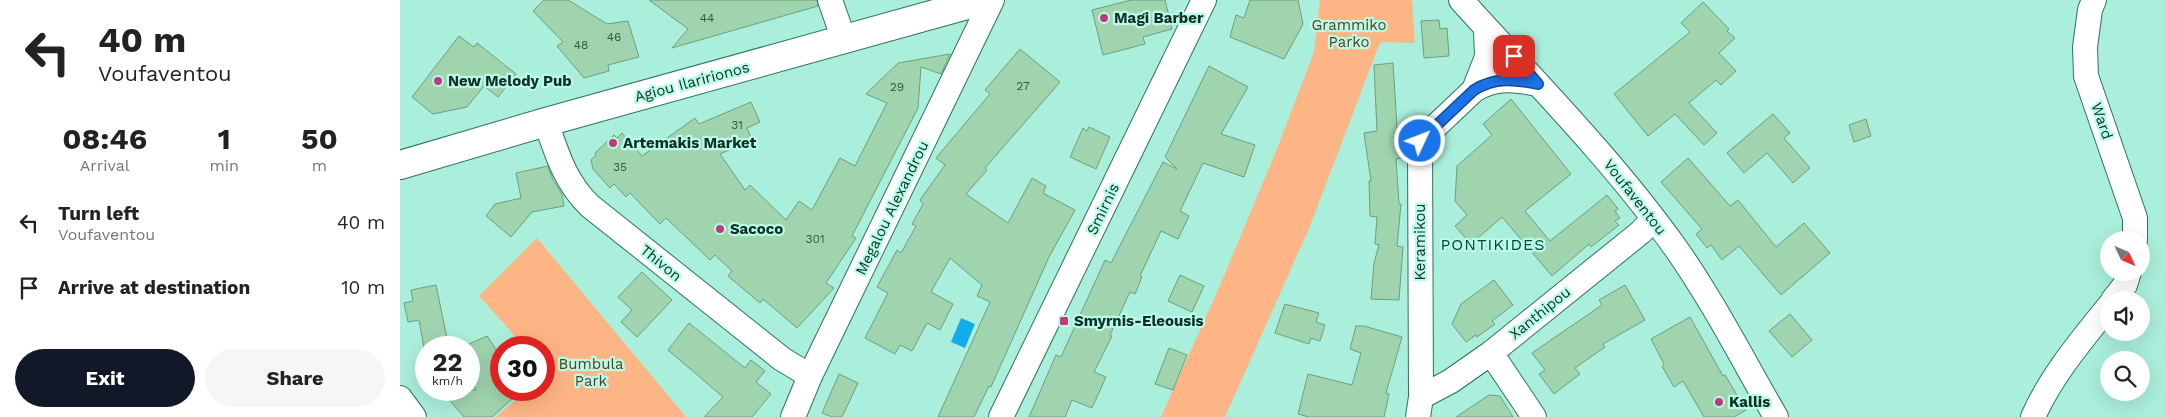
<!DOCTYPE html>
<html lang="en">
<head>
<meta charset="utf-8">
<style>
  :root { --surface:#fff; --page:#f6f6f6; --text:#222; --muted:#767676; --accent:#111827 }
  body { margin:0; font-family:"Work Sans",sans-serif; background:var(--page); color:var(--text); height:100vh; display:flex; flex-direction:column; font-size:19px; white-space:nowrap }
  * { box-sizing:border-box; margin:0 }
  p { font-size:16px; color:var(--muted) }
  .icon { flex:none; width:28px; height:28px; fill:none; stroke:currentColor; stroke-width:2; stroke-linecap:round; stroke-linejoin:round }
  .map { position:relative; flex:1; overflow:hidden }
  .panel { display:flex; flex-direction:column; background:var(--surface); width:400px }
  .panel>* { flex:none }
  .top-card { background:#fff; color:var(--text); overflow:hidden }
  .needle { width:32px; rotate:134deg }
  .controls { position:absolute; left:1700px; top:231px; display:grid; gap:10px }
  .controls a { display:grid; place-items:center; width:50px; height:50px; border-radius:50%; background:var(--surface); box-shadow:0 5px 20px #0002; font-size:25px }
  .speed { position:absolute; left:15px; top:336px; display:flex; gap:10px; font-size:25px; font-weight:700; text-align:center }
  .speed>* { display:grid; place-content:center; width:65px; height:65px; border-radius:50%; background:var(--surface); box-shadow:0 5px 20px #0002; line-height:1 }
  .speed small { font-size:12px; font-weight:400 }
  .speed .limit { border:8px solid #d22; background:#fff; color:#111 }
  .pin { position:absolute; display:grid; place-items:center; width:42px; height:42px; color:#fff; margin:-21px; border-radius:10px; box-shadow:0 2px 8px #0006 }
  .me { position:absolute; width:55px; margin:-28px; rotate:47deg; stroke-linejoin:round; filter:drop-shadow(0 0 4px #0008) }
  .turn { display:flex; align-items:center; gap:18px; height:105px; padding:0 15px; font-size:22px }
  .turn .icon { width:65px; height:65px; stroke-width:2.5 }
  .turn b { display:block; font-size:35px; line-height:42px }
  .eta { display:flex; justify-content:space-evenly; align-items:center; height:85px; text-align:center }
  .eta b { font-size:30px; font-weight:700; line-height:35px }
  .cta { display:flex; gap:10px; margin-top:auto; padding:10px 15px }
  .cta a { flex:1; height:58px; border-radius:30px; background:var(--accent); color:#fff; font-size:20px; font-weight:700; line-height:58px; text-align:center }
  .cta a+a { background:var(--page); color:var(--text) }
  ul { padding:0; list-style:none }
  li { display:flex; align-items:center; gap:15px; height:65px; padding:0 15px }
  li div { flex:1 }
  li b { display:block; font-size:19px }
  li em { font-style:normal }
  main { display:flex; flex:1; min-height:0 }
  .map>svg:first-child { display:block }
</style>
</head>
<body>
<main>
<section class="panel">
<div class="top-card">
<div class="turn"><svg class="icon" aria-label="left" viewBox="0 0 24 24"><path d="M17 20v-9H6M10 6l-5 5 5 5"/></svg><div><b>40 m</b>Voufaventou</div></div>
</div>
<div class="eta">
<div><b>08:46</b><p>Arrival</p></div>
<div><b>1</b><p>min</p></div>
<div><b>50</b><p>m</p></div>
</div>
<ul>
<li><svg class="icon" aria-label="left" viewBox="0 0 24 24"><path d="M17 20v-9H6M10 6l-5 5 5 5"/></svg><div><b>Turn left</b><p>Voufaventou</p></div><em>40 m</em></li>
<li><svg class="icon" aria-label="arrive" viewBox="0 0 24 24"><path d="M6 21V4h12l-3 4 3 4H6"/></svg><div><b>Arrive at destination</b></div><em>10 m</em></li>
</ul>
<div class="cta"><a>Exit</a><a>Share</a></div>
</section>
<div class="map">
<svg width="1765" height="417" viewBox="0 0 1765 417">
  <rect width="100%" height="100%" fill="#aaefdb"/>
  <g fill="#feb585">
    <path d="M920,0H1012L1015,43L982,42L979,45L910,226L825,417H761L818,290L877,149L914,52Z"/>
    <path d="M137,238L286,417H96L127,390H144V375L147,373L144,369V348L125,347L79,296Z"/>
  </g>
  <path fill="#12acea" d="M561,318L575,324L565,348L551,342Z"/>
  <g fill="#a0d4af" stroke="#6d9f7d">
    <path d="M144,0H168L207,24L228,21L239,57L208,65L209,71L184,78L157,46L163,42L133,11Z"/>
    <path d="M249,0H417L418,6L272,48L288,29Z"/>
    <path d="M731,0H765L772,29L743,37L745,44L703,55L692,10Z"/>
    <path d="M850,0H898L903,24L884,59L830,37L836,15L844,18Z"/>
    <path d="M1303,2L1329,29L1327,31L1335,38L1319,53L1336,71L1321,85L1316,80L1289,103L1317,133L1304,145L1275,114L1248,136L1214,94L1290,32L1281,23Z"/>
    <path d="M1039,20L1040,29L1047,28L1049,56L1024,58L1021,21Z"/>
    <path d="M59,36L74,47L77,43L116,74L98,97L84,86L67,107L33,114L12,97Z"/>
    <path d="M620,49L660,82L585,168L587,170L566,194L608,223L632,178L646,186L643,193L675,210L649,257L591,387L589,386L574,417H538L590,302L577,296L582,285L550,258L531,292L553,304L540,330L527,323L512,351L500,345L495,354L465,338L488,293L477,287L497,250L501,253L516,226L512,224L523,204L520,200L545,165L536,158L590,94L585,90Z"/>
    <path d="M550,54L541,74L521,67L518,108L452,236L456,238L426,283L434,288L397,328L363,299L360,303L328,276L332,271L315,255L310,260L266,218L260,224L230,193L226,197L214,184L210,188L193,169L191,160L196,155L195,153L214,135L217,138L222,133L242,156L295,118L299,124L351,102L360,122L347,128L352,140L320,154L345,190L350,185L386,220L399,201L412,210L440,158L455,166L487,103L466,94L498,63Z"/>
    <path d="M993,63L997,128H1002L1006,157L996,159L999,204H1001L997,246L1003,247L999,300L971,299L974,263L979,245L975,244L977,217L970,216L969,181H971L964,133L977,131L974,65Z"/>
    <path d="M809,66L848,87L821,134L855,145L844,177L803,163L780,211L789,216L778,239L761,231L740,276L742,277L735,294L730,292L710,335L712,336L694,372L706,377L692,408L672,400L665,417H629L656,355L661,357L705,260L711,263L763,162L777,169L765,157Z"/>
    <path d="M1111,99L1171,174L1125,211L1150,241L1207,195L1218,209L1215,211L1220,218L1215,221L1219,225L1191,247L1189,244L1152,276L1102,217L1071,244L1055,226L1067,215L1055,201L1057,166L1092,135L1083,124Z"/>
    <path d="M1373,114L1390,133L1384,138L1410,168L1393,183L1367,153L1344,173L1327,153Z"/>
    <path d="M1466,119L1471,136L1454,142L1449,125Z"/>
    <path d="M689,127L710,137L696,169L670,157L683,128L687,131Z"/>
    <path d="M1288,158L1330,206L1338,200L1376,247L1404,223L1430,253L1381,295L1339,246L1322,260L1311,245L1307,248L1296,234L1302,229L1261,182Z"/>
    <path d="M148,166L153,180L162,194L164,206L132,212L111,237L86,216L95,204L121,198L116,173Z"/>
    <path d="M242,272L272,300L237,337L221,322L232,310L218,297Z"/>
    <path d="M780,275L804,286L792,312L768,301Z"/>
    <path d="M1094,280L1113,305L1092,321L1095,324L1077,337L1076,335L1066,342L1052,324L1061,304Z"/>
    <path d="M36,285L49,348H24L19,320L8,322L4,303L13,301L11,290Z"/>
    <path d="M1225,285L1245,320L1203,344L1205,347L1175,368L1180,374L1154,394L1139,374L1145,370L1132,353L1202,305L1199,300Z"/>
    <path d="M885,304L919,313L916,322L925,325L920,341L911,338L909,344L875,333Z"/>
    <path d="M1390,314L1412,340L1392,357L1369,331Z"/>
    <path d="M1290,317L1323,376L1325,375L1346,410L1334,417H1304L1283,381L1274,387L1262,366L1264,364L1251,339Z"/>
    <path d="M289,323L345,368L351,360L365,371L356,382L371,394L352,417H304L323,397L268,350Z"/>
    <path d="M956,326H964L1002,337L986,393L989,394L984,417H909L898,414L908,374L952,385L961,353L950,349Z"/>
    <path d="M87,336L101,357V390H122L92,417H64L41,390H76L69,376V344Z"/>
    <path d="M769,348L787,355L773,390L755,384Z"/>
    <path d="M439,374L458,383L442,417H432L422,413Z"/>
    <path d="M1089,395L1100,396L1113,417H1056Z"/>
  </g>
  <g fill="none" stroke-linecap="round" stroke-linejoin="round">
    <g stroke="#2d7260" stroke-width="26">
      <g id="street">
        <path d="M430,0L444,40"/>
        <path d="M1061,0C1135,82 1213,160 1277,250C1314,303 1344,362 1376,417"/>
        <path d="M1694,0L1690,10L1685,47L1686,76L1735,218V240"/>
        <path d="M1074,90L1087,57L1086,28"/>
        <path d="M146,122C157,154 165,182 190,206L382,359L410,376"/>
        <path d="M1713,300L1725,285L1729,272"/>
        <path d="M1091,353L1134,417"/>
        <path d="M1021,397L1051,381L1091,353L1241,232L1253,219"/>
        <path d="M0,398L14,417"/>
        <path d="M393,417L410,376L592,0"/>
        <path d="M601,417L804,0"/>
        <path d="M1018,417L1021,397L1020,141L1074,90C1095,77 1114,79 1138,84"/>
        <path d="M1633,417C1651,376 1681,341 1709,306"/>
      </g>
    </g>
    <g stroke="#2d7260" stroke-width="30">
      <path id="secondary" d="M0,165L146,122L585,0"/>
    </g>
    <use href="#street" stroke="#fff" stroke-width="24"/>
    <use href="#secondary" stroke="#fff" stroke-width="28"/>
  </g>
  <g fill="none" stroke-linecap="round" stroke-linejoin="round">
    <g stroke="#114b97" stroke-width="12">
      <path id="route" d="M1020,141L1074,90C1095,77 1114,79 1138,84L1114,56"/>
    </g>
    <use href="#route" stroke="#1a73e8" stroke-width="9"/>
  </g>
  <g fill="#bf397c" stroke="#b7fde8" stroke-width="2">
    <circle cx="704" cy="18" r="5"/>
    <circle cx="38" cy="81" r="5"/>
    <circle cx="213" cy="143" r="5"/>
    <circle cx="320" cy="229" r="5"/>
    <rect x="659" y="316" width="10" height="10" rx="2.5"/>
    <circle cx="1319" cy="402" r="5"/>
  </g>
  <g text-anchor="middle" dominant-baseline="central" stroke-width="4.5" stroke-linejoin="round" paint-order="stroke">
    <g font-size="12" fill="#365849">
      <text x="307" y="18">44</text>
      <text x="214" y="37">46</text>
      <text x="181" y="45">48</text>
      <text x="623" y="86">27</text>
      <text x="497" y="87">29</text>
      <text x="337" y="125">31</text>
      <text x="220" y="167">35</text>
      <text x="415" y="239">301</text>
    </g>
    <g font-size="15" font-weight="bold" fill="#122f27" stroke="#b7fde8" text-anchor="start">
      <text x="714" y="18">Magi Barber</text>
      <text x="48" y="81">New Melody Pub</text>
      <text x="223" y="143">Artemakis Market</text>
      <text x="330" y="229">Sacoco</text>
      <text x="674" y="321">Smyrnis-Eleousis</text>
      <text x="1329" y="402">Kallis</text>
    </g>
    <g font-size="15" fill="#623b1f" stroke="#b7fde8">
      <text x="949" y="25">Grammiko<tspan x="949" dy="17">Parko</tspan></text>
      <text x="191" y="364">Bumbula<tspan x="191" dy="17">Park</tspan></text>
    </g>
    <g font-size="15" fill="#122f27" stroke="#b7fde8">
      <text transform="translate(292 82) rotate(-15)">Agiou Ilaririonos</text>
      <text transform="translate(1702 121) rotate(71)">Ward</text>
      <text transform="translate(1235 197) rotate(52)">Voufaventou</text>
      <text transform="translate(492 208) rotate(-64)">Megalou Alexandrou</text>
      <text transform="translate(703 209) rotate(-64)">Smirnis</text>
      <text transform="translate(1020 242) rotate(-90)">Keramikou</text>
      <text transform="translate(261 263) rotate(39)">Thivon</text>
      <text transform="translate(1140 313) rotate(-39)">Xanthipou</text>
    </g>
    <g font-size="16" letter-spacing="1" fill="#0b4336" stroke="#b7fde8">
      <text x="1093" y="244">PONTIKIDES</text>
    </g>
  </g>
</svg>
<div class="controls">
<a><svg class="needle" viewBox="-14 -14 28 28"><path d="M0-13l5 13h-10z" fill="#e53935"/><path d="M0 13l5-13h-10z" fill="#767676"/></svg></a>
<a><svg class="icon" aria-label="sound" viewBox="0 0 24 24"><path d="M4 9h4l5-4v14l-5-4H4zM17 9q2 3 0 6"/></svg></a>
<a><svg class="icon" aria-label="search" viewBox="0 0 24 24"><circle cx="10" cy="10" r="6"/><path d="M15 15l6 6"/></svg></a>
</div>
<div class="speed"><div>22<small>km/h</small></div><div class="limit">30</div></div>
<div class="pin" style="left:1114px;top:56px;background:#d93025"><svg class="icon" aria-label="arrive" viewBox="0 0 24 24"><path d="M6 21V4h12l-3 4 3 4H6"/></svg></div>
<svg class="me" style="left:1020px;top:141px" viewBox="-20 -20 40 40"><circle r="17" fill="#1a73e8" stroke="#fff" stroke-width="3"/><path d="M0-11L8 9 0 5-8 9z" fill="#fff"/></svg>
</div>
</main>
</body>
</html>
